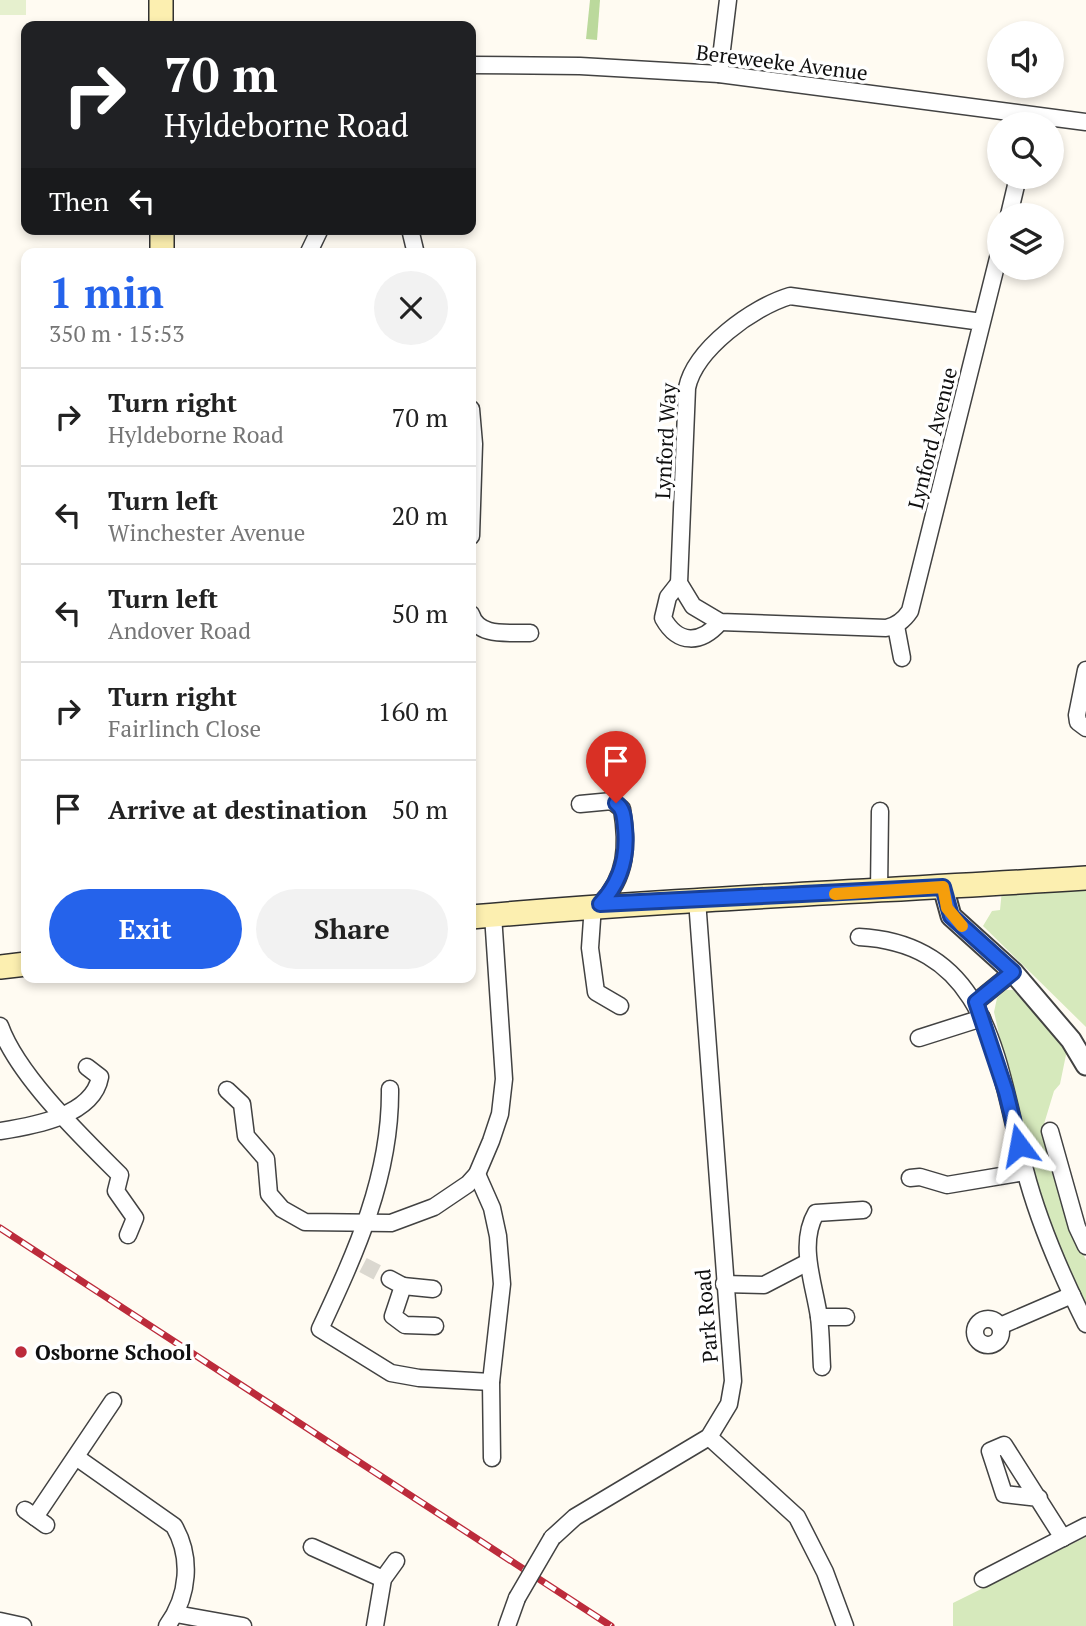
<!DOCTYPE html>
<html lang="en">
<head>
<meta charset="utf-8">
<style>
  :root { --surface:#fff; --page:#f2f2f2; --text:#222; --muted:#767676; --line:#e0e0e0; --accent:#2563eb }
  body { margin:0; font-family:"PT Serif",serif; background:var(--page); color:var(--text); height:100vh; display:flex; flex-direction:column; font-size:26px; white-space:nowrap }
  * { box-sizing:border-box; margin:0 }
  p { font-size:23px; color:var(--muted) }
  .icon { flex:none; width:38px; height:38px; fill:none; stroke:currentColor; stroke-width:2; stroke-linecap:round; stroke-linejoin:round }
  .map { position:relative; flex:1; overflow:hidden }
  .sheet { position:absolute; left:21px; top:248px; width:455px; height:735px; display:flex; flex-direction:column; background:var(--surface); border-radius:14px; box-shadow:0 4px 10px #0003 }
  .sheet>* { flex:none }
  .top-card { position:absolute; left:21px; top:21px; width:455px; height:214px; border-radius:14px; box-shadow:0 4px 10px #0003; background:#202124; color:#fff; overflow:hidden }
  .buttons { position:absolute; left:987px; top:21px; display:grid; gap:14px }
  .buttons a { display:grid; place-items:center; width:77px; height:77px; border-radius:50%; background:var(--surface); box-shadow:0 4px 10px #0003; font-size:35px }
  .pin { position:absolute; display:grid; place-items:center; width:60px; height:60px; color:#fff; margin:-72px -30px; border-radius:50% 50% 50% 0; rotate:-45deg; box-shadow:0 0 7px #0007 }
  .pin .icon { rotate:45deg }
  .me { position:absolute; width:77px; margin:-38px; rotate:347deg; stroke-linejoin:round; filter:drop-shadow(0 0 5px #0008) }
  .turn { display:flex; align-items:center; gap:24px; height:147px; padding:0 28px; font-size:32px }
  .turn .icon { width:91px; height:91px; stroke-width:2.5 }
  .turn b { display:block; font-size:49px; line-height:60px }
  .then { display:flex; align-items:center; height:66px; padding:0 28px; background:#0003; gap:14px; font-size:26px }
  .round { display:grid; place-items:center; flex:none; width:74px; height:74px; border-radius:37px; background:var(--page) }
  .headline { display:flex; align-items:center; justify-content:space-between; height:119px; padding:0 28px }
  h1 { font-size:42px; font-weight:800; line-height:52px; color:var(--accent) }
  .action { display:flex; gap:14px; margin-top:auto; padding:14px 28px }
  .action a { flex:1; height:80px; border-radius:42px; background:var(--accent); color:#fff; font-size:28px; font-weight:800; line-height:80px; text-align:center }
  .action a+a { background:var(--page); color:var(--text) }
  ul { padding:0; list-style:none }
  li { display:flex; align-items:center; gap:21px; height:98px; padding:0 28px; border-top:2px solid var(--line) }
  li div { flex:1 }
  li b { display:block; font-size:26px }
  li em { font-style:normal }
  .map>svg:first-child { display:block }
</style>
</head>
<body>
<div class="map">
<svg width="1086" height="1626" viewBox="0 0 1086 1626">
  <rect width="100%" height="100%" fill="#fffbf2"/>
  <g fill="#d6e9bc">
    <path d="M1086,886V1027L983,926L992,911L1000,910L1002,890Z"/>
    <path d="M1006,990H1013L1067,1050L1060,1084L1054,1091L1044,1124L1072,1232L1086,1260V1312L1059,1255L1025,1150L994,1012L997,998Z"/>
    <path d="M1086,1537V1626H953V1603Z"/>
  </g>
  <path fill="#bbd99c" d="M590,0H600L597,40L586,39Z"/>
  <rect fill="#e6f0ce" x="0" y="0" width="26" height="15"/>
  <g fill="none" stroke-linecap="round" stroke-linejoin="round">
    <path stroke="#dbd8d0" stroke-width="16" stroke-dasharray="16 8" stroke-linecap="butt" d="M363,1265L390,1279"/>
    <g stroke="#424242" stroke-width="19">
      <g id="minor">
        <path d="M471,65L580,66L719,74L1086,122"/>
        <path d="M719,74L728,0"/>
        <path d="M1009,215L1018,177"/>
        <path d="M410,229L416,254"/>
        <path d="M308,254L320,229"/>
        <path d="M982,322L790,296C753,307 695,349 687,388L679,583L693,606L720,622L886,628C897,626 904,620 910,611L999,254"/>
        <path d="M471,409L474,444L471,536"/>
        <path d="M679,583L668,597L663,618C678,645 701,644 720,622"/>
        <path d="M471,614C478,638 509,632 530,633"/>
        <path d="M896,626L902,658"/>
        <path d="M1086,670L1077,715L1078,722L1086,728"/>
        <path d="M580,804L612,801L622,809C628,845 627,877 600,904"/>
        <path d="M879,892L880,811"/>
        <path d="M593,905L590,948L596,992L620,1006"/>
        <path d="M859,937C992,944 997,1067 1025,1170C1039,1224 1061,1274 1086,1324"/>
        <path d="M976,1002L1013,972"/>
        <path d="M0,1026C18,1076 82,1137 120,1175L116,1191L135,1218L128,1235"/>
        <path d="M919,1038L982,1018"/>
        <path d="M390,1089C391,1176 356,1252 320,1329L391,1373L419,1378L491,1382"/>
        <path d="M227,1090L242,1104L246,1136L266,1159L269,1194L282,1209L305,1222L391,1223L434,1207L468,1184L477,1174L491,1141L500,1114L504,1079L493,915"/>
        <path d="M0,1131C33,1126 93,1116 100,1077L87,1067"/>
        <path d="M1050,1131L1077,1227L1086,1246"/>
        <path d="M477,1174L492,1208L498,1236L502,1284L491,1382L492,1458"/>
        <path d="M910,1178L920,1177L947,1185L1025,1172"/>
        <path d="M390,1279L403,1286L393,1316L405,1325L435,1326"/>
        <path d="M724,1284L764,1285L808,1262"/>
        <path d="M403,1286L433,1289"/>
        <path d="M819,1317H846"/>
        <circle cx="988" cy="1332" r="13"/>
        <path d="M1000,1326L1072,1295"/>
        <path d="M822,1367C821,1350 821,1333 819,1317C814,1283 798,1244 816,1213L863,1210"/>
        <path d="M709,1437L797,1517L825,1572L845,1626"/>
        <path d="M76,1457L174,1526C192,1557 189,1596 167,1626"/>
        <path d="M1039,1498L1004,1494L990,1451L1004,1445L1063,1538"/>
        <path d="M25,1510L46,1525"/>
        <path d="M35,1517L113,1401"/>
        <path d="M552,1538L575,1517L709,1437L729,1404L733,1381L697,900"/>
        <path d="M312,1547L383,1579"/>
        <path d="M983,1579L1086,1526"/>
        <path d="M176,1614L243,1626"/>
        <path d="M0,1621L23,1626"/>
        <path d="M375,1626L383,1579L396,1561"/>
        <path d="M507,1626L517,1598"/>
      </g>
    </g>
    <g stroke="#424242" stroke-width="23">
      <path id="tertiary" d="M943,887L951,916L1013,972L1071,1040L1086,1065"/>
    </g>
    <g stroke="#313131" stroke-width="26">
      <g id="secondary">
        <path d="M161,26V0"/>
        <path d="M162,229V254"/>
        <path d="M471,917C675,899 881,891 1086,878"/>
        <path d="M0,967L26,964"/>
      </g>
    </g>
    <use href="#minor" stroke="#fff" stroke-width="16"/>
    <use href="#tertiary" stroke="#fff" stroke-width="19"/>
    <use href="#secondary" stroke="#fcefb0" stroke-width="23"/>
    <g stroke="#bc2b3b" stroke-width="7">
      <path id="rail" d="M0,1228L611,1626"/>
    </g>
    <use href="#rail" stroke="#fff" stroke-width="4.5" stroke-dasharray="13" stroke-linecap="butt"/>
    <g stroke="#424242" stroke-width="19" stroke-linecap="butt">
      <path id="minor-bridge" d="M517,1598L552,1538"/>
    </g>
    <use href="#minor-bridge" stroke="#fff" stroke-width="16"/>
  </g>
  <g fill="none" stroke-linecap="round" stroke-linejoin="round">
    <g stroke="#184099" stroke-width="18">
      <path id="route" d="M616,803C624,809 624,818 625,828C628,857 621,882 600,904L943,887L951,916L1013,972L976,1002L1006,1092L1019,1145"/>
    </g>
    <use href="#route" stroke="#2563eb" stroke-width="12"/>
    <path stroke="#f59e0b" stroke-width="12" d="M835,894L943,887L947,908L962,926"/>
  </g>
  <circle fill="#bc2b3b" stroke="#fff" stroke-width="2.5" cx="21" cy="1352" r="7"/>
  <g text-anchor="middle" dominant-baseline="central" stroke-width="7" stroke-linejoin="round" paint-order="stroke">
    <g font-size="21" fill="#0f0f0f" stroke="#fff">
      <text transform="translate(782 62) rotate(7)">Bereweeke Avenue</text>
      <text transform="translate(932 438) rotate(-76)">Lynford Avenue</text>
      <text transform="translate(665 441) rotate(-87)">Lynford Way</text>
      <text transform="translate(706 1316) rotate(-95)">Park Road</text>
    </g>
    <g font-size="21" font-weight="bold" fill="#0f0f0f" stroke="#fff" text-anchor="start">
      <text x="35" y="1352">Osborne School</text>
    </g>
  </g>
</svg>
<div class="buttons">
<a><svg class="icon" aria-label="sound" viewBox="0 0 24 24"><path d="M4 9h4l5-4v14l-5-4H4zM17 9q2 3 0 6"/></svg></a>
<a><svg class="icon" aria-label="search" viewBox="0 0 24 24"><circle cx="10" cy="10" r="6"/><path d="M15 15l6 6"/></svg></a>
<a><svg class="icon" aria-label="layers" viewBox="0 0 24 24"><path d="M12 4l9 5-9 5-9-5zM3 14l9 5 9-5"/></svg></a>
</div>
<div class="pin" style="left:616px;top:803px;background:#d93025"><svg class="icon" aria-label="arrive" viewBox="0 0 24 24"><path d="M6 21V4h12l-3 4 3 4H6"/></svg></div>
<svg class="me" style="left:1019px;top:1145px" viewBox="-20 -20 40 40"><path d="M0-17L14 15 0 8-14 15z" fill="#2563eb" stroke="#fff" stroke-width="4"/></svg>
<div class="top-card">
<div class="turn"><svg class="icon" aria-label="right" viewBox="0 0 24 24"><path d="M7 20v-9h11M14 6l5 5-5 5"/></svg><div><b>70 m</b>Hyldeborne Road</div></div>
<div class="then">Then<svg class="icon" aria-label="left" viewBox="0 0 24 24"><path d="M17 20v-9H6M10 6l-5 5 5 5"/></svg></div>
</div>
<section class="sheet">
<div class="headline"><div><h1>1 min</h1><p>350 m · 15:53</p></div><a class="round"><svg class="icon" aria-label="close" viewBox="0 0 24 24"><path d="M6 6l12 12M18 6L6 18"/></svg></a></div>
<ul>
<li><svg class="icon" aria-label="right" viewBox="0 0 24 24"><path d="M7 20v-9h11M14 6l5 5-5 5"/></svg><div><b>Turn right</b><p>Hyldeborne Road</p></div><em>70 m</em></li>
<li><svg class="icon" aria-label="left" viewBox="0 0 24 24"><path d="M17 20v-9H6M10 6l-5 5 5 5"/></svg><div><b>Turn left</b><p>Winchester Avenue</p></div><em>20 m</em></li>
<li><svg class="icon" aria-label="left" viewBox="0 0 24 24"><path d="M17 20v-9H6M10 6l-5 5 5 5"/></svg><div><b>Turn left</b><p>Andover Road</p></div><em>50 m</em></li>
<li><svg class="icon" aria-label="right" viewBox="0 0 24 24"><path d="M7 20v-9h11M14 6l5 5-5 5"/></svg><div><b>Turn right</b><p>Fairlinch Close</p></div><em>160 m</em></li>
<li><svg class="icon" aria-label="arrive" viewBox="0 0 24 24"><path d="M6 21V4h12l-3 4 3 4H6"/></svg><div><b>Arrive at destination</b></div><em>50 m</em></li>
</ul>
<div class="action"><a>Exit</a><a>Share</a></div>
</section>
</div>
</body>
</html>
